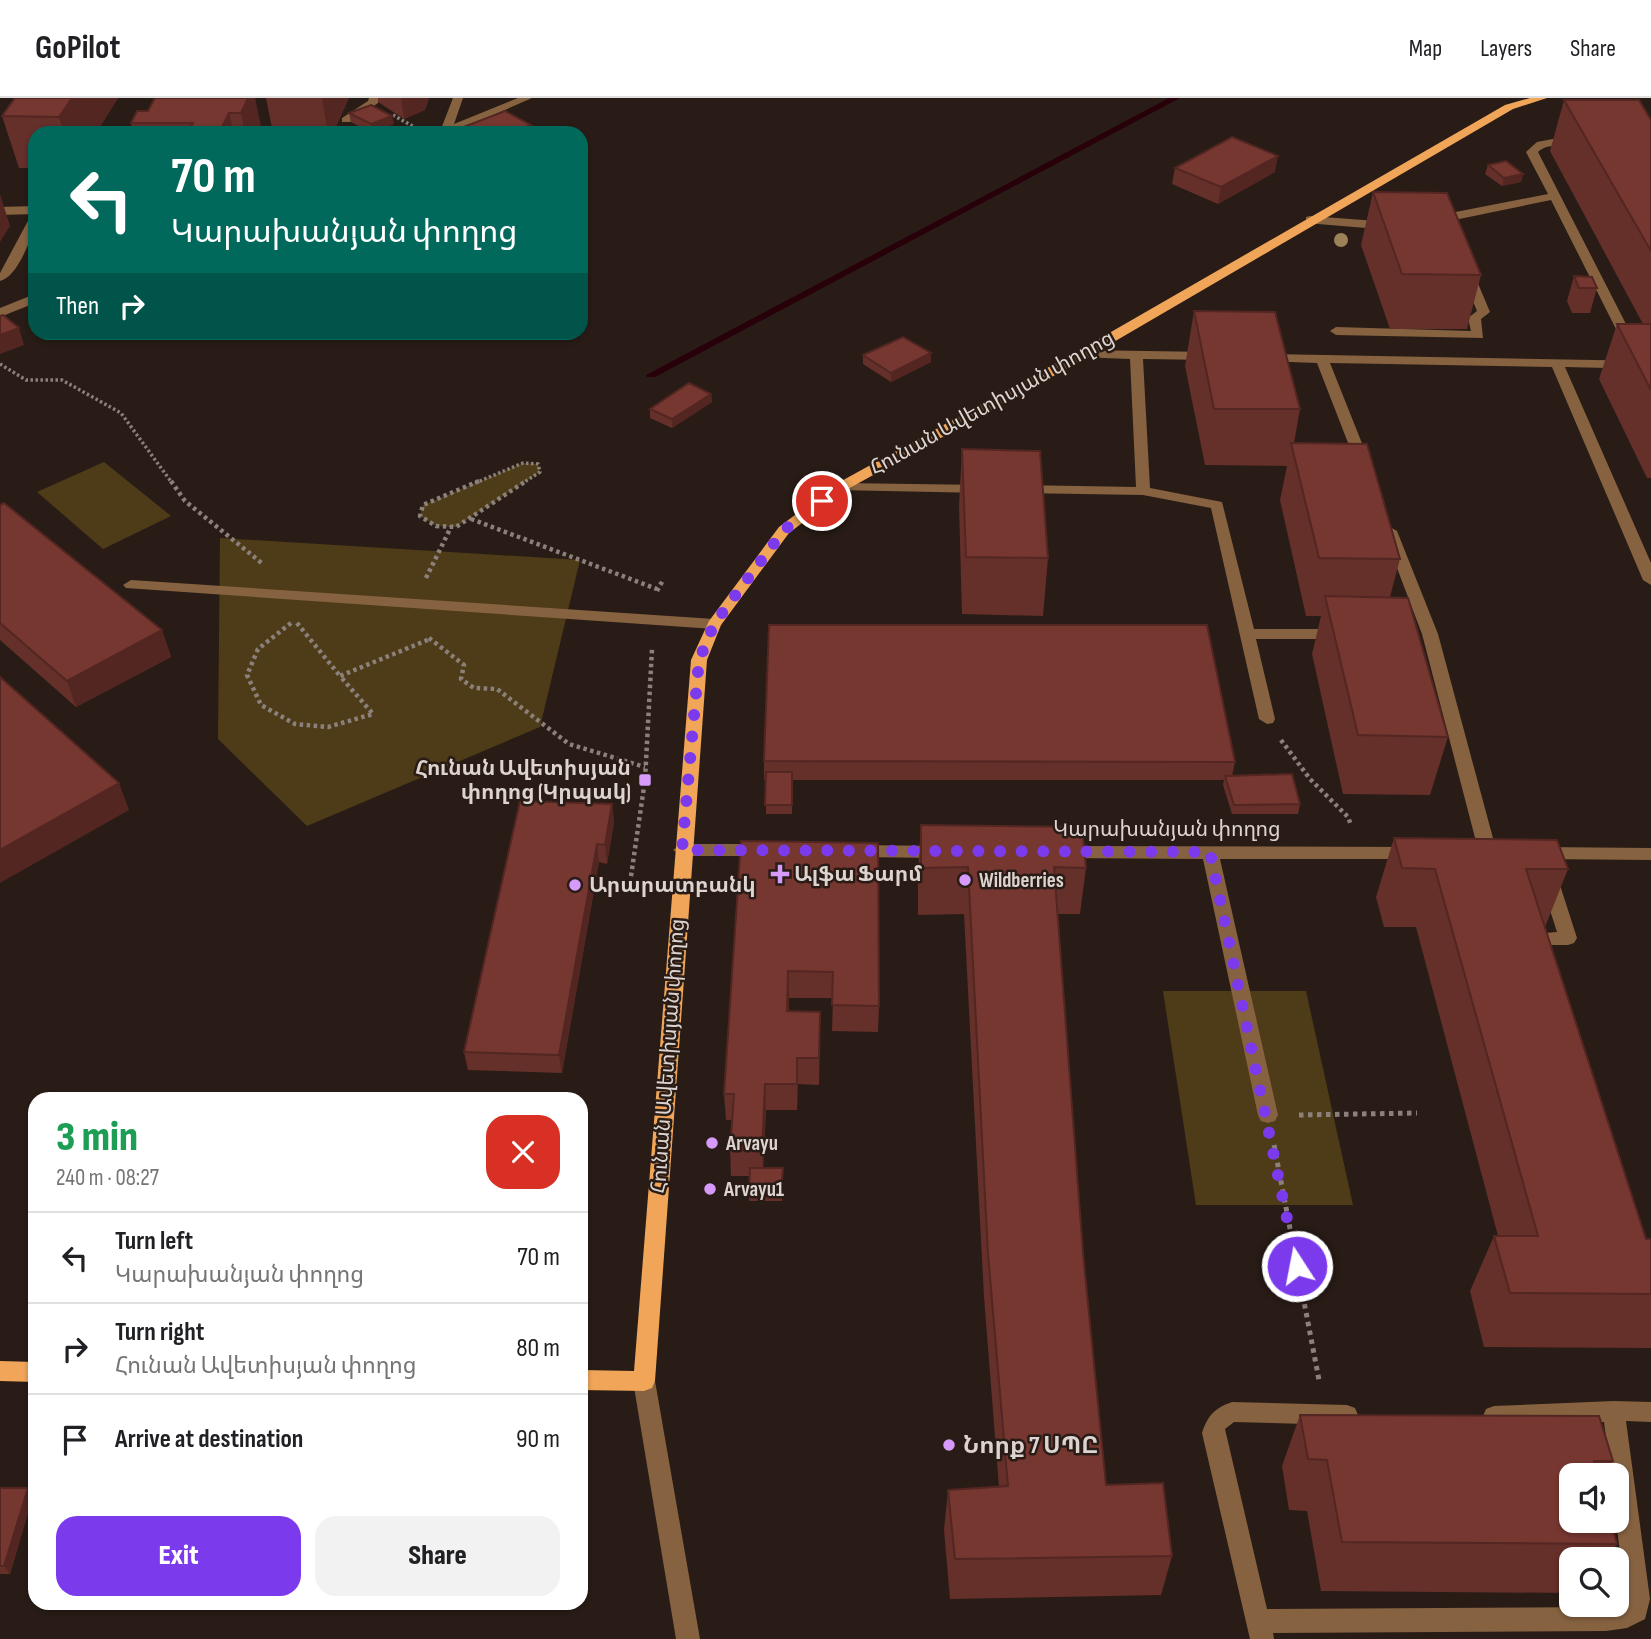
<!DOCTYPE html>
<html lang="en">
<head>
<meta charset="utf-8">
<style>
  :root { --surface:#fff; --page:#f2f2f2; --text:#202124; --muted:#757577; --line:#e0e0e0; --accent:#7c3aed }
  body { margin:0; font-family:"Sofia Sans Condensed","Noto Sans Armenian",sans-serif; background:var(--page); color:var(--text); height:100vh; display:flex; flex-direction:column; font-size:26px; white-space:nowrap }
  * { box-sizing:border-box; margin:0 }
  p { font-size:23px; color:var(--muted) }
  .icon { flex:none; width:38px; height:38px; fill:none; stroke:currentColor; stroke-width:2; stroke-linecap:round; stroke-linejoin:round }
  .map { position:relative; flex:1; overflow:hidden }
  .drawer { position:absolute; left:28px; top:994px; width:560px; height:518px; display:flex; flex-direction:column; background:var(--surface); border-radius:21px; box-shadow:0 2px 5px #0004 }
  .drawer>* { flex:none }
  .guide { position:absolute; left:28px; top:28px; width:560px; height:214px; border-radius:21px; box-shadow:0 2px 5px #0004; background:#00695c; color:#fff; overflow:hidden }
  .tools { position:absolute; left:1559px; top:1365px; display:grid; gap:14px }
  .tools a { display:grid; place-items:center; width:70px; height:70px; border-radius:14px; background:var(--surface); box-shadow:0 2px 5px #0004; font-size:35px }
  .pin { position:absolute; display:grid; place-items:center; width:60px; height:60px; color:#fff; margin:-30px; border:4px solid #fff; border-radius:50%; box-shadow:0 2px 7px #0007 }
  .me { position:absolute; width:77px; margin:-38px; rotate:349deg; stroke-linejoin:round; filter:drop-shadow(0 0 5px #0008) }
  .turn { display:flex; align-items:center; gap:24px; height:147px; padding:0 28px; font-size:32px }
  .turn .icon { width:91px; height:91px; stroke-width:2.5 }
  .turn b { display:block; font-size:49px; line-height:60px }
  .then { display:flex; align-items:center; height:66px; padding:0 28px; background:#0003; gap:14px; font-size:26px }
  .round { display:grid; place-items:center; flex:none; width:74px; height:74px; border-radius:21px; background:var(--page) }
  .headline { display:flex; align-items:center; justify-content:space-between; height:119px; padding:0 28px }
  h1 { font-size:42px; font-weight:800; line-height:52px; color:#1e9e55 }
  .primary-button { display:flex; gap:14px; margin-top:auto; padding:14px 28px }
  .primary-button a { flex:1; height:80px; border-radius:21px; background:var(--accent); color:#fff; font-size:28px; font-weight:800; line-height:80px; text-align:center }
  .primary-button a+a { background:var(--page); color:var(--text) }
  ul { padding:0; list-style:none }
  li { display:flex; align-items:center; gap:21px; height:91px; padding:0 28px; border-top:2px solid var(--line) }
  li div { flex:1 }
  li b { display:block; font-size:26px }
  li em { font-style:normal }
  header { display:flex; align-items:center; gap:42px; box-sizing:border-box; height:98px; padding:0 35px; background:var(--surface); border-bottom:2px solid var(--line) }
  header strong { font-size:33px }
  nav { display:flex; gap:38px; margin-inline-start:auto; font-size:24px }
  .map>svg:first-child { display:block }
</style>
</head>
<body>
<header>
<strong>GoPilot</strong>
<nav><a>Map</a><a>Layers</a><a>Share</a></nav>
</header>
<div class="map">
<svg width="1651" height="1541" viewBox="0 0 1651 1541">
  <rect width="100%" height="100%" fill="#291c16"/>
  <g fill="#4e3c18">
    <path d="M104,364L171,418L103,451L37,394Z"/>
    <path d="M523,365L538,366L540,374L456,429L436,428L420,418L423,407Z"/>
    <path d="M220,440L580,462L540,629L307,728L218,641Z"/>
    <path d="M1163,893H1306L1353,1107H1196Z"/>
  </g>
  <g fill="none" stroke-linecap="round" stroke-linejoin="round">
    <path fill="#27000a" fill-rule="evenodd" d="M1169,0H1180L655,279H647L646,277Z"/>
    <g stroke="#8b807b" stroke-width="3.5" stroke-dasharray="2.5 2.5" stroke-linecap="butt">
      <path d="M393,17L416,30"/>
      <path d="M0,266L26,282H62L121,315L172,385"/>
      <path d="M475,385L523,365L538,366L540,374L523,385"/>
    </g>
    <g stroke="#8b807b" stroke-width="4.5" stroke-dasharray="3.5 3.5" stroke-linecap="butt">
      <path d="M171,383L185,403L263,466"/>
      <path d="M479,383L423,407L420,418L436,428L456,429L526,383"/>
      <path d="M471,421L657,491"/>
      <path d="M426,480L451,429"/>
      <path d="M657,493L663,482"/>
      <path d="M291,525L258,551L247,577L261,607L295,626L328,629L373,616L340,578L430,541"/>
      <path d="M297,525L340,578"/>
      <path d="M429,540L464,567L461,581L474,590L497,591L569,646L645,669"/>
      <path d="M1281,642L1310,681L1348,719L1351,727"/>
      <path d="M630,785L645,682L652,551"/>
    </g>
    <g stroke="#8b807b" stroke-width="5" stroke-dasharray="4.5 4.5" stroke-linecap="butt">
      <path d="M1299,1017L1417,1015"/>
      <path d="M1274,1047L1319,1282"/>
    </g>
    <g fill="#866240" fill-rule="evenodd">
      <path d="M369,0H379L378,5L350,24H342V20L368,3Z"/>
      <path d="M453,0H463L454,26L518,0H532L452,35H436L441,31Z"/>
      <path d="M1558,40L1576,41L1582,44C1569,53 1551,42 1538,54L1626,226L1632,231L1651,233V241L1623,237L1616,231L1551,102L1435,126L1429,122L1435,118L1548,96L1526,54L1537,44Z"/>
      <path d="M35,108V116L0,117V109Z"/>
      <path d="M35,117C35,135 18,179 0,183V175L29,121Z"/>
      <path d="M1310,118L1390,124L1396,128L1390,132L1306,125V119Z"/>
      <path d="M1468,172L1474,176L1490,214L1481,221L1483,240L1336,237L1330,233L1336,229L1471,233L1468,220L1477,213L1462,176Z"/>
      <path d="M35,196V205L0,219V210Z"/>
      <path d="M1083,252L1209,254L1216,258L1209,262L1143,261L1150,390L1222,404L1254,531H1338L1346,536L1338,541H1256L1275,621L1273,625L1267,626L1259,621L1211,410L1143,397L1019,395L1012,391L1019,387L1136,389L1130,261L1078,259L1076,256Z"/>
      <path d="M1265,256L1651,263V271L1565,269L1651,465V487L1643,482L1552,269L1330,265L1371,368L1364,372L1357,368L1317,265L1260,263V257Z"/>
      <path d="M841,385L984,387L991,391L984,395L836,392V386Z"/>
      <path d="M1390,429L1397,433L1438,536L1497,755L1494,759H1482L1479,755L1422,536L1383,433Z"/>
      <path d="M131,482L714,521L722,526L714,531L126,490L123,487Z"/>
      <path d="M682,746H762L771,752L762,758H682L673,752Z"/>
      <path d="M857,747L941,748L950,754L941,760L857,759L848,753Z"/>
      <path d="M1063,748L1413,749L1422,755L1413,761H1220L1278,1017L1275,1023L1268,1025L1261,1023L1258,1017L1203,761L1063,760L1054,754Z"/>
      <path d="M1539,749L1651,750V762L1539,761L1530,755Z"/>
      <path d="M1549,775L1558,781L1577,840L1574,845L1568,847H1520L1517,842L1520,837L1557,834L1540,781Z"/>
      <path d="M644,1273L652,1276L655,1283L700,1541H676L633,1283L636,1276Z"/>
      <path d="M1614,1303L1651,1304V1324L1626,1323L1650,1501L1645,1521L1627,1530L1606,1533L1273,1535L1274,1541H1250L1202,1335C1208,1317 1215,1310 1232,1304L1347,1307L1355,1310L1358,1317L1355,1324L1347,1327L1234,1324L1225,1331L1267,1511L1606,1509L1625,1507L1626,1501L1616,1423L1617,1377H1611L1604,1324L1494,1328L1486,1325L1483,1318L1486,1311L1494,1308Z"/>
    </g>
    <g fill="#f0a559" fill-rule="evenodd">
      <path d="M1530,0H1547L1513,11L1088,259L846,392L789,435L721,527L707,562L655,1283L652,1290L644,1293L581,1292V1272L634,1273L691,562L709,523L779,429L836,386L1078,253L1505,7Z"/>
      <path d="M0,1263L35,1264V1284L0,1283Z"/>
    </g>
  </g>
  <circle fill="#9b8259" cx="1341" cy="142" r="7"/>
  <g fill="#652f2a">
    <path d="M15,0H118L96,35H35V70H19L2,18Z"/>
    <path d="M255,0L262,35H133L131,25L148,13Z"/>
    <path d="M266,0H349L333,35H273Z"/>
    <path d="M378,0H429L425,12L404,21L378,4Z"/>
    <path d="M1564,2L1651,22V380H1647L1599,281L1617,226H1643L1550,53Z"/>
    <path d="M349,15L394,26L372,35L351,24Z"/>
    <path d="M1488,67L1523,76L1521,84L1502,88L1485,76Z"/>
    <path d="M1175,70L1275,74L1218,106L1172,86Z"/>
    <path d="M1373,94L1481,177L1467,231H1390L1361,147Z"/>
    <path d="M1574,178L1597,190L1590,215H1572L1567,203Z"/>
    <path d="M1194,213L1300,311L1294,345L1400,461L1390,499L1448,639L1430,697L1343,696L1312,556L1321,518H1306L1280,402L1287,368L1205,367L1185,268Z"/>
    <path d="M931,255V264L891,284L863,266V257Z"/>
    <path d="M711,296L712,304L672,330L650,320V311Z"/>
    <path d="M962,351L1048,460L1043,518L962,516L959,408Z"/>
    <path d="M0,407L162,532L171,559L76,609L0,542Z"/>
    <path d="M764,663L1235,664L1232,678L1300,706L1298,716H1232L1223,687L1224,682H792V716H766V682H764Z"/>
    <path d="M612,706L614,724L607,766L599,764L562,975L468,972L464,954Z"/>
    <path d="M921,727L1086,770L1080,816H1057L1083,1155L1106,1387L1172,1458L1161,1497L950,1501L944,1432L948,1392L999,1389L984,1199L964,816L918,817V773Z"/>
    <path d="M1394,740L1568,771L1545,829L1646,1141H1651V1250L1484,1249L1470,1193L1494,1138H1498L1416,829H1384L1376,799Z"/>
    <path d="M741,743L879,908L878,934L832,933L833,900H789V913L820,914L819,987L798,986L797,1012H766L763,1070H783L782,1103H749L750,1078H731L730,1052L732,1022H726L724,996Z"/>
    <path d="M1300,1317L1613,1363L1604,1377H1572L1617,1446L1607,1461H1572V1495L1321,1493L1307,1413L1289,1412L1282,1368Z"/>
    <path d="M0,1390H28L33,1398L10,1476H0Z"/>
  </g>
  <g fill="#532622">
    <path d="M72,0H118L96,35H64L59,19Z"/>
    <path d="M248,0H255L262,35H245L241,15Z"/>
    <path d="M322,0H349L333,35H328Z"/>
    <path d="M401,0H429L425,12L404,21Z"/>
    <path d="M229,15L234,35H222L221,31Z"/>
    <path d="M392,18L394,26L372,35L371,26Z"/>
    <path d="M531,27L532,35H509Z"/>
    <path d="M1278,58L1275,74L1218,106L1221,89Z"/>
    <path d="M1523,76L1521,84L1502,88L1504,80Z"/>
    <path d="M0,96L10,128L0,144Z"/>
    <path d="M19,230L24,247L0,256V237Z"/>
    <path d="M931,255V264L891,284V275Z"/>
    <path d="M711,296L712,304L672,330V321Z"/>
    <path d="M162,532L171,559L76,609L67,583Z"/>
    <path d="M119,685L129,712L0,785V752Z"/>
    <path d="M612,706L614,724L607,766L605,747Z"/>
    <path d="M597,746L599,764L562,975L559,957Z"/>
    <path d="M788,873L789,900L788,940L787,913Z"/>
    <path d="M820,914V940L819,987V960Z"/>
    <path d="M797,960L798,986L797,1012Z"/>
    <path d="M765,986L766,1012L763,1078L762,1053Z"/>
    <path d="M28,1390L33,1398L10,1476L4,1468Z"/>
  </g>
  <g fill="#763731" stroke="#532622" stroke-width="2">
    <path d="M15,0H72L59,19L2,18Z"/>
    <path d="M155,0H248L241,15H229L221,31H190L193,25H131L137,13H148Z"/>
    <path d="M1564,2H1639L1651,22V153Z"/>
    <path d="M371,7L392,18L371,26L349,15Z"/>
    <path d="M505,13L531,27L509,35H448Z"/>
    <path d="M1232,39L1278,58L1221,89L1175,70Z"/>
    <path d="M1506,63L1523,76L1504,80L1488,67Z"/>
    <path d="M1373,94L1447,95L1481,177L1402,176Z"/>
    <path d="M1574,178L1592,179L1597,190H1579Z"/>
    <path d="M1194,213L1275,214L1300,311H1214Z"/>
    <path d="M3,217L19,230L0,237V218Z"/>
    <path d="M1617,226H1651V292Z"/>
    <path d="M903,239L931,255L891,275L863,257Z"/>
    <path d="M689,285L711,296L672,321L650,311Z"/>
    <path d="M1291,345L1367,346L1400,461L1319,460Z"/>
    <path d="M962,351L1040,353L1048,460L966,459Z"/>
    <path d="M4,405L162,532L67,583L0,525V407Z"/>
    <path d="M1325,498L1408,500L1448,639L1358,637Z"/>
    <path d="M769,527H1207L1235,664L764,663Z"/>
    <path d="M0,579L119,685L0,752Z"/>
    <path d="M766,674H792V707H765Z"/>
    <path d="M1292,676L1300,706L1234,707L1225,678Z"/>
    <path d="M520,703L612,706L605,747L597,746L559,957L464,954Z"/>
    <path d="M921,727L1082,729L1086,770L1054,769L1083,1155L1106,1387L1163,1385L1172,1458L955,1461L948,1392L1008,1388L988,1156L968,769L921,770Z"/>
    <path d="M1394,740L1557,742L1568,771H1526L1646,1141H1651V1196L1510,1195L1494,1138H1538L1435,771L1402,770Z"/>
    <path d="M741,743L878,745L879,908L832,907L833,874L788,873L787,913L820,914L819,960H797V986H765L762,1053L730,1052L734,996H724Z"/>
    <path d="M750,1070H783L781,1094H749Z"/>
    <path d="M1300,1317L1599,1318L1613,1363H1594L1598,1377H1572V1423H1611L1617,1446L1342,1444L1327,1362L1308,1361Z"/>
    <path d="M0,1390H28L4,1468H0Z"/>
  </g>
  <g fill="none" stroke-linecap="round" stroke-linejoin="round">
    <path stroke="#7c3aed" stroke-width="12" stroke-dasharray="0 21.6" d="M822,403L784,432L714,526L699,562L682,752L1210,754L1297,1168"/>
  </g>
  <g fill="#d69bfa" stroke="#291c16" stroke-width="2.5">
    <rect x="638" y="675" width="14" height="14" rx="3.5"/>
    <path d="M776.5 765.5h7v7h7v7h-7v7h-7v-7h-7v-7h7z"/>
    <circle cx="965" cy="782" r="7"/>
    <circle cx="575" cy="787" r="7"/>
    <circle cx="712" cy="1045" r="7"/>
    <circle cx="710" cy="1091" r="7"/>
    <circle cx="949" cy="1347" r="7"/>
  </g>
  <g text-anchor="middle" dominant-baseline="central" stroke-width="5" stroke-linejoin="round" paint-order="stroke">
    <g font-size="21" fill="#ddd4d0" stroke="#291c16">
      <text transform="translate(992 305) rotate(-29)">Հունան Ավետիսյան փողոց</text>
      <text x="1167" y="731">Կարախանյան փողոց</text>
      <text transform="translate(668 958) rotate(-86)">Հունան Ավետիսյան փողոց</text>
    </g>
    <g font-size="21" font-weight="bold" fill="#ddd4d0" stroke="#291c16" text-anchor="start">
      <text x="631" y="670" text-anchor="end">Հունան Ավետիսյան<tspan x="631" dy="24">փողոց (Կրպակ)</tspan></text>
      <text x="794" y="776">Ալֆա Ֆարմ</text>
      <text x="979" y="782">Wildberries</text>
      <text x="589" y="787">Արարատբանկ</text>
      <text x="726" y="1045">Arvayu</text>
      <text x="724" y="1091">Arvayu1</text>
    </g>
    <g font-size="24" font-weight="bold" fill="#ddd4d0" stroke="#291c16" text-anchor="start">
      <text x="963" y="1347">Նորք 7 ՍՊԸ</text>
    </g>
  </g>
</svg>
<div class="tools">
<a><svg class="icon" aria-label="sound" viewBox="0 0 24 24"><path d="M4 9h4l5-4v14l-5-4H4zM17 9q2 3 0 6"/></svg></a>
<a><svg class="icon" aria-label="search" viewBox="0 0 24 24"><circle cx="10" cy="10" r="6"/><path d="M15 15l6 6"/></svg></a>
</div>
<div class="pin" style="left:822px;top:403px;background:#d93025"><svg class="icon" aria-label="arrive" viewBox="0 0 24 24"><path d="M6 21V4h12l-3 4 3 4H6"/></svg></div>
<svg class="me" style="left:1297px;top:1168px" viewBox="-20 -20 40 40"><circle r="17" fill="#7c3aed" stroke="#fff" stroke-width="3"/><path d="M0-11L8 9 0 5-8 9z" fill="#fff"/></svg>
<div class="guide">
<div class="turn"><svg class="icon" aria-label="left" viewBox="0 0 24 24"><path d="M17 20v-9H6M10 6l-5 5 5 5"/></svg><div><b>70 m</b>Կարախանյան փողոց</div></div>
<div class="then">Then<svg class="icon" aria-label="right" viewBox="0 0 24 24"><path d="M7 20v-9h11M14 6l5 5-5 5"/></svg></div>
</div>
<section class="drawer">
<div class="headline"><div><h1>3 min</h1><p>240 m · 08:27</p></div><a class="round" style="background:#d93025;color:#fff"><svg class="icon" aria-label="close" viewBox="0 0 24 24"><path d="M6 6l12 12M18 6L6 18"/></svg></a></div>
<ul>
<li><svg class="icon" aria-label="left" viewBox="0 0 24 24"><path d="M17 20v-9H6M10 6l-5 5 5 5"/></svg><div><b>Turn left</b><p>Կարախանյան փողոց</p></div><em>70 m</em></li>
<li><svg class="icon" aria-label="right" viewBox="0 0 24 24"><path d="M7 20v-9h11M14 6l5 5-5 5"/></svg><div><b>Turn right</b><p>Հունան Ավետիսյան փողոց</p></div><em>80 m</em></li>
<li><svg class="icon" aria-label="arrive" viewBox="0 0 24 24"><path d="M6 21V4h12l-3 4 3 4H6"/></svg><div><b>Arrive at destination</b></div><em>90 m</em></li>
</ul>
<div class="primary-button"><a>Exit</a><a>Share</a></div>
</section>
</div>
</body>
</html>
